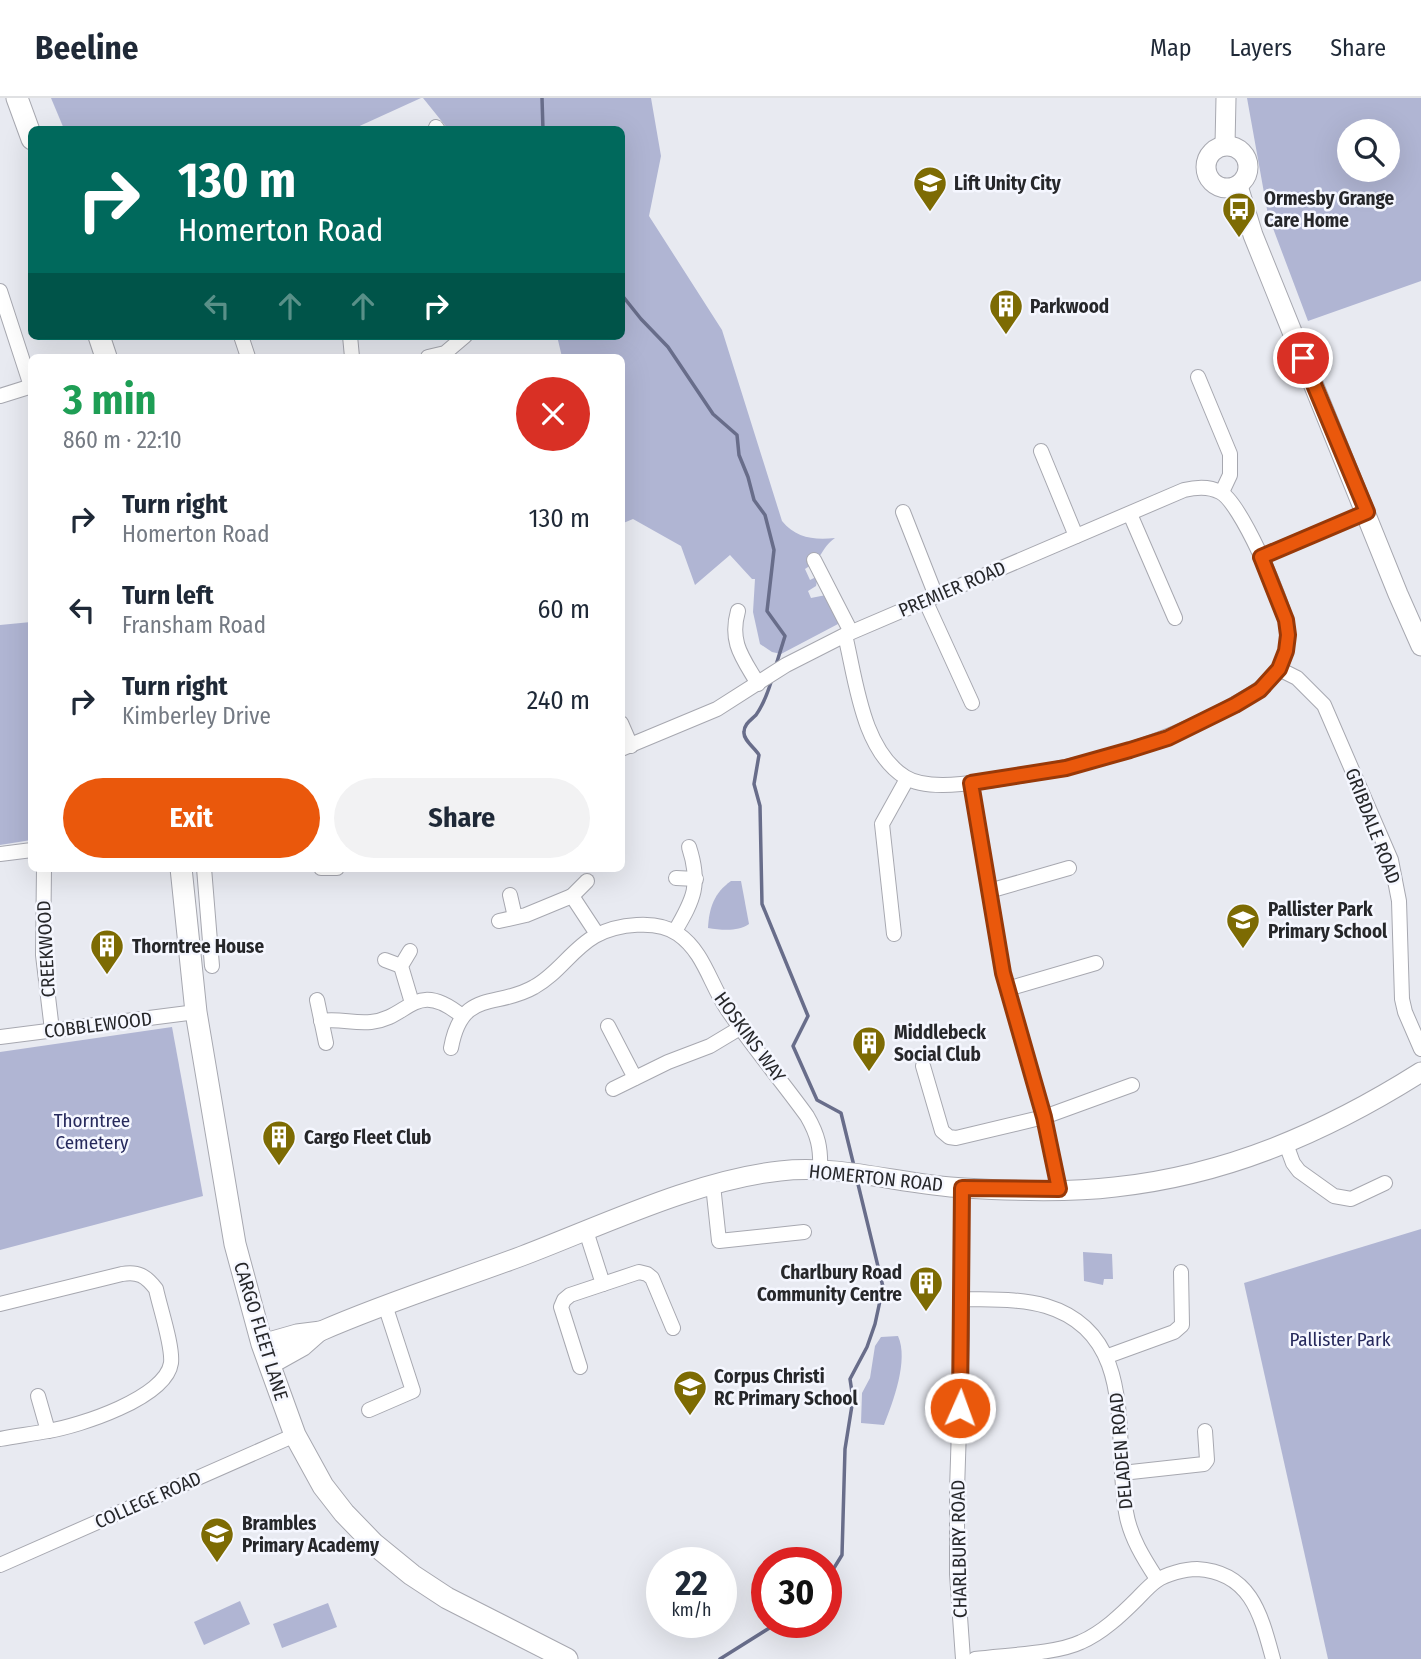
<!DOCTYPE html>
<html lang="en">
<head>
<meta charset="utf-8">
<style>
  :root { --surface:#fff; --page:#f2f2f3; --text:#1f2937; --muted:#747a83; --line:#e0e1e3; --accent:#ea580c }
  body { margin:0; font-family:"Fira Sans Condensed",sans-serif; background:var(--page); color:var(--text); height:100vh; display:flex; flex-direction:column; font-size:26px; white-space:nowrap }
  * { box-sizing:border-box; margin:0 }
  p { font-size:23px; color:var(--muted) }
  .icon { flex:none; width:38px; height:38px; fill:none; stroke:currentColor; stroke-width:2; stroke-linecap:round; stroke-linejoin:round }
  .map { position:relative; flex:1; overflow:hidden }
  .drawer { position:absolute; left:28px; top:256px; width:597px; height:518px; display:flex; flex-direction:column; background:var(--surface); border-radius:10px; box-shadow:0 7px 28px #0002 }
  .drawer>* { flex:none }
  .top-card { position:absolute; left:28px; top:28px; width:597px; height:214px; border-radius:10px; box-shadow:0 7px 28px #0002; background:#00695c; color:#fff; overflow:hidden }
  .tools { position:absolute; left:1337px; top:21px; display:grid; gap:14px }
  .tools a { display:grid; place-items:center; width:63px; height:63px; border-radius:50%; background:var(--surface); box-shadow:0 7px 28px #0002; font-size:35px }
  .speed { position:absolute; left:646px; top:1449px; display:flex; gap:14px; font-size:35px; font-weight:700; text-align:center }
  .speed>* { display:grid; place-content:center; width:91px; height:91px; border-radius:50%; background:var(--surface); box-shadow:0 7px 28px #0002; line-height:1 }
  .speed small { font-size:18px; font-weight:400 }
  .speed .limit { border:10px solid #d22; background:#fff; color:#111 }
  .pin { position:absolute; display:grid; place-items:center; width:60px; height:60px; color:#fff; margin:-30px; border:4px solid #fff; border-radius:50%; box-shadow:0 2px 7px #0007 }
  .me { position:absolute; width:77px; margin:-38px; rotate:2deg; stroke-linejoin:round; filter:drop-shadow(0 0 5px #0008) }
  .turn { display:flex; align-items:center; gap:24px; height:147px; padding:0 35px; font-size:32px }
  .turn .icon { width:91px; height:91px; stroke-width:2.5 }
  .turn b { display:block; font-size:49px; line-height:60px }
  .lanes { display:flex; align-items:center; height:66px; padding:0 35px; background:#0003; justify-content:center; gap:35px; direction:ltr }
  .lanes .off { opacity:.35 }
  .round { display:grid; place-items:center; flex:none; width:74px; height:74px; border-radius:37px; background:var(--page) }
  .overview { display:flex; align-items:center; justify-content:space-between; height:119px; padding:0 35px }
  h1 { font-size:42px; font-weight:700; line-height:52px; color:#1e9e55 }
  .button { display:flex; gap:14px; margin-top:auto; padding:14px 35px }
  .button a { flex:1; height:80px; border-radius:42px; background:var(--accent); color:#fff; font-size:28px; font-weight:700; line-height:80px; text-align:center }
  .button a+a { background:var(--page); color:var(--text) }
  ul { padding:0; list-style:none }
  li { display:flex; align-items:center; gap:21px; height:91px; padding:0 35px }
  li div { flex:1 }
  li b { display:block; font-size:26px }
  li em { font-style:normal }
  header { display:flex; align-items:center; gap:42px; box-sizing:border-box; height:98px; padding:0 35px; background:var(--surface); border-bottom:2px solid var(--line) }
  header strong { font-size:33px }
  nav { display:flex; gap:38px; margin-inline-start:auto; font-size:24px }
  .map>svg:first-child { display:block }
</style>
</head>
<body>
<header>
<strong>Beeline</strong>
<nav><a>Map</a><a>Layers</a><a>Share</a></nav>
</header>
<div class="map">
<svg width="1421" height="1561" viewBox="0 0 1421 1561">
  <rect width="100%" height="100%" fill="#e8eaf1"/>
  <g fill="#b0b5d3" fill-rule="evenodd">
    <path d="M51,0H421L353,31H64Z"/>
    <path d="M423,0H651L661,58L649,118L722,232L782,423C796,440 813,442 835,440C820,451 823,461 805,471L810,482L818,478L816,488L808,493L811,500L826,497L838,522V526L781,556L772,554L760,546L753,514L755,481H752L730,457L695,487L681,448L633,421L621,426V259H562L557,238H621V32L448,31Z"/>
    <path d="M1247,0H1421V183L1308,223L1268,117ZM1388,33V72H1349V33Z"/>
    <path d="M31,524V742L0,747V527Z"/>
    <path d="M731,783H741L749,826C738,834 721,832 708,830C709,810 714,795 731,783Z"/>
    <path d="M172,929L203,1098L0,1152V954Z"/>
    <path d="M1421,1131V1561H1328L1244,1185Z"/>
    <path d="M1083,1154L1112,1156L1113,1181H1104L1103,1187L1084,1183Z"/>
    <path d="M898,1238C909,1262 893,1304 884,1327L861,1325L862,1295L870,1280L875,1248L881,1239Z"/>
    <path d="M240,1503L250,1526L204,1547L194,1524Z"/>
    <path d="M328,1505L337,1529L282,1550L273,1526Z"/>
  </g>
  <g fill="none" stroke-linecap="round" stroke-linejoin="round">
    <g stroke="#686d8a" stroke-width="3.5">
      <path d="M542,0L543,32"/>
      <path d="M621,196L641,221L668,249L713,316L737,337L739,357L748,379L754,402L765,417L774,452L767,513L785,538L776,567"/>
      <path d="M772,581C768,594 764,606 756,617C751,622 744,626 744,634C743,642 755,650 759,657L754,686L760,708L762,806L808,918L793,948L817,1002L841,1015L854,1068"/>
      <path d="M826,1483L842,1457L845,1351L853,1301L850,1281L867,1249L875,1226L883,1189L857,1082"/>
      <path d="M720,1561L779,1524"/>
    </g>
    <g stroke="#a7a8b0" stroke-width="16">
      <g id="street">
        <path d="M436,29L438,32"/>
        <path d="M0,193L31,288"/>
        <path d="M241,238L248,259"/>
        <path d="M350,238L352,259"/>
        <path d="M428,259L445,255L465,238"/>
        <path d="M1198,279L1230,356V377L1222,394"/>
        <path d="M0,298L32,288"/>
        <path d="M1041,353L1076,438"/>
        <path d="M903,414L936,498"/>
        <path d="M1130,416L1175,520"/>
        <path d="M1260,459L1367,414"/>
        <path d="M814,462L851,534"/>
        <path d="M925,502L972,605"/>
        <path d="M738,513C729,545 743,560 758,586"/>
        <path d="M1279,571L1297,580L1324,607L1391,762L1399,803L1402,901L1405,914L1421,951"/>
        <path d="M621,625L631,648"/>
        <path d="M621,651L717,611L786,567L845,537L1184,392C1196,389 1209,388 1220,394C1240,403 1282,501 1286,524C1290,541 1286,560 1276,575C1268,586 1259,591 1248,598C1170,646 1084,669 994,682C970,685 927,693 905,679C862,652 856,582 845,537"/>
        <path d="M971,685L1003,875L1044,1019L1059,1092"/>
        <path d="M0,756L32,752"/>
        <path d="M44,770L43,857L52,932"/>
        <path d="M204,770L212,868"/>
        <path d="M321,770H337"/>
        <path d="M676,780L696,781"/>
        <path d="M989,793L1069,770"/>
        <path d="M510,797L515,819"/>
        <path d="M572,798L587,783"/>
        <path d="M499,823L526,817L572,798L597,836"/>
        <path d="M675,833C694,801 701,786 689,749"/>
        <path d="M894,836L882,726L907,681"/>
        <path d="M410,853L401,868L412,905"/>
        <path d="M385,862L401,868"/>
        <path d="M1007,891L1096,865"/>
        <path d="M317,902L326,945"/>
        <path d="M321,923C339,920 354,926 371,924C410,920 415,880 462,918"/>
        <path d="M608,928L635,980"/>
        <path d="M0,939L196,914"/>
        <path d="M451,950C462,890 496,911 534,889C558,876 572,851 595,838C617,826 657,821 678,836C704,854 710,886 727,911C752,948 781,982 807,1018C818,1037 821,1050 820,1072"/>
        <path d="M923,968L942,1033L949,1039L956,1040L1044,1019L1132,987"/>
        <path d="M613,991L668,964L710,948L740,930"/>
        <path d="M1286,1046L1293,1065L1299,1073L1334,1098L1351,1101L1385,1085"/>
        <path d="M713,1087L719,1143L804,1134"/>
        <path d="M962,1090V1238L957,1392V1476L963,1561"/>
        <path d="M586,1133L603,1186"/>
        <path d="M961,1201C989,1202 1019,1200 1046,1208C1139,1236 1113,1341 1126,1414C1130,1439 1144,1461 1157,1481"/>
        <path d="M0,1206L122,1176C138,1173 146,1178 156,1191C160,1210 173,1248 171,1265C166,1300 79,1328 48,1333C32,1336 16,1338 0,1341"/>
        <path d="M1108,1258L1174,1234L1182,1227L1181,1174"/>
        <path d="M580,1269L561,1209L564,1202L570,1197L639,1174L647,1176L652,1180L673,1230"/>
        <path d="M38,1298L48,1333"/>
        <path d="M369,1312L413,1293L385,1207"/>
        <path d="M1122,1375L1204,1366L1207,1362L1205,1333"/>
        <path d="M0,1467L295,1337"/>
        <path d="M975,1561C1004,1557 1056,1556 1081,1544C1102,1535 1121,1517 1137,1501C1143,1495 1149,1488 1156,1483C1166,1476 1185,1471 1197,1471C1251,1474 1261,1517 1273,1561"/>
      </g>
    </g>
    <g stroke="#a7a8b0" stroke-width="21">
      <g id="secondary">
        <path d="M1225,47L1226,0"/>
        <circle cx="1227" cy="69" r="21"/>
        <path d="M1238,88L1253,137L1398,496L1421,548"/>
        <path d="M262,1246L297,1236L321,1233C387,1204 455,1183 522,1158C601,1128 696,1082 780,1073C842,1066 902,1087 964,1090C1013,1093 1066,1095 1115,1089C1227,1077 1326,1034 1421,974"/>
        <path d="M269,1267L303,1248L320,1233"/>
      </g>
    </g>
    <g stroke="#a7a8b0" stroke-width="23">
      <g id="primary">
        <path d="M17,0L32,41"/>
        <path d="M99,238L106,259"/>
        <path d="M181,770L196,914L235,1146L262,1246L295,1337L323,1388L344,1415L374,1446L412,1477L447,1500L567,1561"/>
      </g>
    </g>
    <use href="#street" stroke="#fff" stroke-width="14"/>
    <use href="#secondary" stroke="#fff" stroke-width="19"/>
    <use href="#primary" stroke="#fff" stroke-width="21"/>
  </g>
  <g fill="none" stroke-linecap="round" stroke-linejoin="round">
    <g stroke="#983908" stroke-width="18">
      <path id="route" d="M960,1310L962,1090L1059,1091L1044,1019L1003,875L971,685L1066,670L1130,652L1168,640L1235,607L1260,592L1279,571L1286,553L1288,537L1286,522L1261,459L1367,414L1303,260"/>
    </g>
    <use href="#route" stroke="#ea580c" stroke-width="12"/>
  </g>
  <defs>
    <g id="school-pin" transform="scale(1.75)"><path d="M0 17L-7.5 6A9.5 9.5 0 1 1 7.5 6Z" fill="#7d6b03" stroke="#f5f7ff"/><path d="M0-5L7-2L0 1L-7-2ZM-4 1L0 2.5L4 1V4Q0 6-4 4Z" fill="#fff"/></g>
    <g id="bus-pin" transform="scale(1.75)"><path d="M0 17L-7.5 6A9.5 9.5 0 1 1 7.5 6Z" fill="#7d6b03" stroke="#f5f7ff"/><path d="M-5-6H5V4H4V6H2V4H-2V6H-4V4H-5ZM-3.5-4V0h7V-4ZM-3.5 1.2v1.5H-2V1.2ZM2 1.2v1.5H3.5V1.2Z" fill="#fff"/></g>
    <g id="building-pin" transform="scale(1.75)"><path d="M0 17L-7.5 6A9.5 9.5 0 1 1 7.5 6Z" fill="#7d6b03" stroke="#f5f7ff"/><path d="M-4-6H4V6H1V3H-1V6H-4ZM-2.5-4.3h1.7v1.8h-1.7ZM.8-4.3h1.7v1.8H.8ZM-2.5-1h1.7V.8h-1.7ZM.8-1h1.7V.8H.8Z" fill="#fff"/></g>
  </defs>
  <g fill-rule="evenodd">
    <use href="#school-pin" x="930" y="85"/>
    <use href="#bus-pin" x="1239" y="111"/>
    <use href="#building-pin" x="1006" y="208"/>
    <use href="#school-pin" x="1243" y="822"/>
    <use href="#building-pin" x="107" y="848"/>
    <use href="#building-pin" x="869" y="945"/>
    <use href="#building-pin" x="279" y="1039"/>
    <use href="#building-pin" x="926" y="1185"/>
    <use href="#school-pin" x="690" y="1289"/>
    <use href="#school-pin" x="217" y="1436"/>
  </g>
  <g text-anchor="middle" dominant-baseline="central" stroke-width="5" stroke-linejoin="round" paint-order="stroke">
    <g font-size="19" font-weight="bold" fill="#26272a" stroke="#f5f7ff" text-anchor="start">
      <text x="954" y="85">Lift Unity City</text>
      <text x="1264" y="100">Ormesby Grange<tspan x="1264" dy="22">Care Home</tspan></text>
      <text x="1030" y="208">Parkwood</text>
      <text x="1268" y="811">Pallister Park<tspan x="1268" dy="22">Primary School</tspan></text>
      <text x="132" y="848">Thorntree House</text>
      <text x="894" y="934">Middlebeck<tspan x="894" dy="22">Social Club</tspan></text>
      <text x="304" y="1039">Cargo Fleet Club</text>
      <text x="902" y="1174" text-anchor="end">Charlbury Road<tspan x="902" dy="22">Community Centre</tspan></text>
      <text x="714" y="1278">Corpus Christi<tspan x="714" dy="22">RC Primary School</tspan></text>
      <text x="242" y="1425">Brambles<tspan x="242" dy="22">Primary Academy</tspan></text>
    </g>
    <g font-size="19" fill="#26272a" stroke="#f5f7ff">
      <text transform="translate(952 491) rotate(-23)">PREMIER ROAD</text>
      <text transform="translate(1373 728) rotate(69)">GRIBDALE ROAD</text>
      <text transform="translate(46 851) rotate(-93)">CREEKWOOD</text>
      <text transform="translate(98 927) rotate(-7)">COBBLEWOOD</text>
      <text transform="translate(750 939) rotate(54)">HOSKINS WAY</text>
      <text transform="translate(876 1080) rotate(6)">HOMERTON ROAD</text>
      <text transform="translate(261 1233) rotate(73)">CARGO FLEET LANE</text>
      <text transform="translate(1121 1353) rotate(-95)">DELADEN ROAD</text>
      <text transform="translate(148 1402) rotate(-24)">COLLEGE ROAD</text>
      <text transform="translate(959 1451) rotate(-91)">CHARLBURY ROAD</text>
    </g>
    <g font-size="19" fill="#26295c" stroke="#f5f7ff">
      <text x="92" y="1022">Thorntree<tspan x="92" dy="22">Cemetery</tspan></text>
      <text x="1340" y="1241">Pallister Park</text>
    </g>
  </g>
</svg>
<div class="tools">
<a><svg class="icon" aria-label="search" viewBox="0 0 24 24"><circle cx="10" cy="10" r="6"/><path d="M15 15l6 6"/></svg></a>
</div>
<div class="speed"><div>22<small>km/h</small></div><div class="limit">30</div></div>
<div class="pin" style="left:1303px;top:260px;background:#d93025"><svg class="icon" aria-label="arrive" viewBox="0 0 24 24"><path d="M6 21V4h12l-3 4 3 4H6"/></svg></div>
<svg class="me" style="left:960px;top:1310px" viewBox="-20 -20 40 40"><circle r="17" fill="#ea580c" stroke="#fff" stroke-width="3"/><path d="M0-11L8 9 0 5-8 9z" fill="#fff"/></svg>
<div class="top-card">
<div class="turn"><svg class="icon" aria-label="right" viewBox="0 0 24 24"><path d="M7 20v-9h11M14 6l5 5-5 5"/></svg><div><b>130 m</b>Homerton Road</div></div>
<div class="lanes"><svg class="icon off" aria-label="left" viewBox="0 0 24 24"><path d="M17 20v-9H6M10 6l-5 5 5 5"/></svg><svg class="icon off" aria-label="ahead" viewBox="0 0 24 24"><path d="M12 20V5M6 11l6-6 6 6"/></svg><svg class="icon off" aria-label="ahead" viewBox="0 0 24 24"><path d="M12 20V5M6 11l6-6 6 6"/></svg><svg class="icon" aria-label="right" viewBox="0 0 24 24"><path d="M7 20v-9h11M14 6l5 5-5 5"/></svg></div>
</div>
<section class="drawer">
<div class="overview"><div><h1>3 min</h1><p>860 m · 22:10</p></div><a class="round" style="background:#d93025;color:#fff"><svg class="icon" aria-label="close" viewBox="0 0 24 24"><path d="M6 6l12 12M18 6L6 18"/></svg></a></div>
<ul>
<li><svg class="icon" aria-label="right" viewBox="0 0 24 24"><path d="M7 20v-9h11M14 6l5 5-5 5"/></svg><div><b>Turn right</b><p>Homerton Road</p></div><em>130 m</em></li>
<li><svg class="icon" aria-label="left" viewBox="0 0 24 24"><path d="M17 20v-9H6M10 6l-5 5 5 5"/></svg><div><b>Turn left</b><p>Fransham Road</p></div><em>60 m</em></li>
<li><svg class="icon" aria-label="right" viewBox="0 0 24 24"><path d="M7 20v-9h11M14 6l5 5-5 5"/></svg><div><b>Turn right</b><p>Kimberley Drive</p></div><em>240 m</em></li>
</ul>
<div class="button"><a>Exit</a><a>Share</a></div>
</section>
</div>
</body>
</html>
